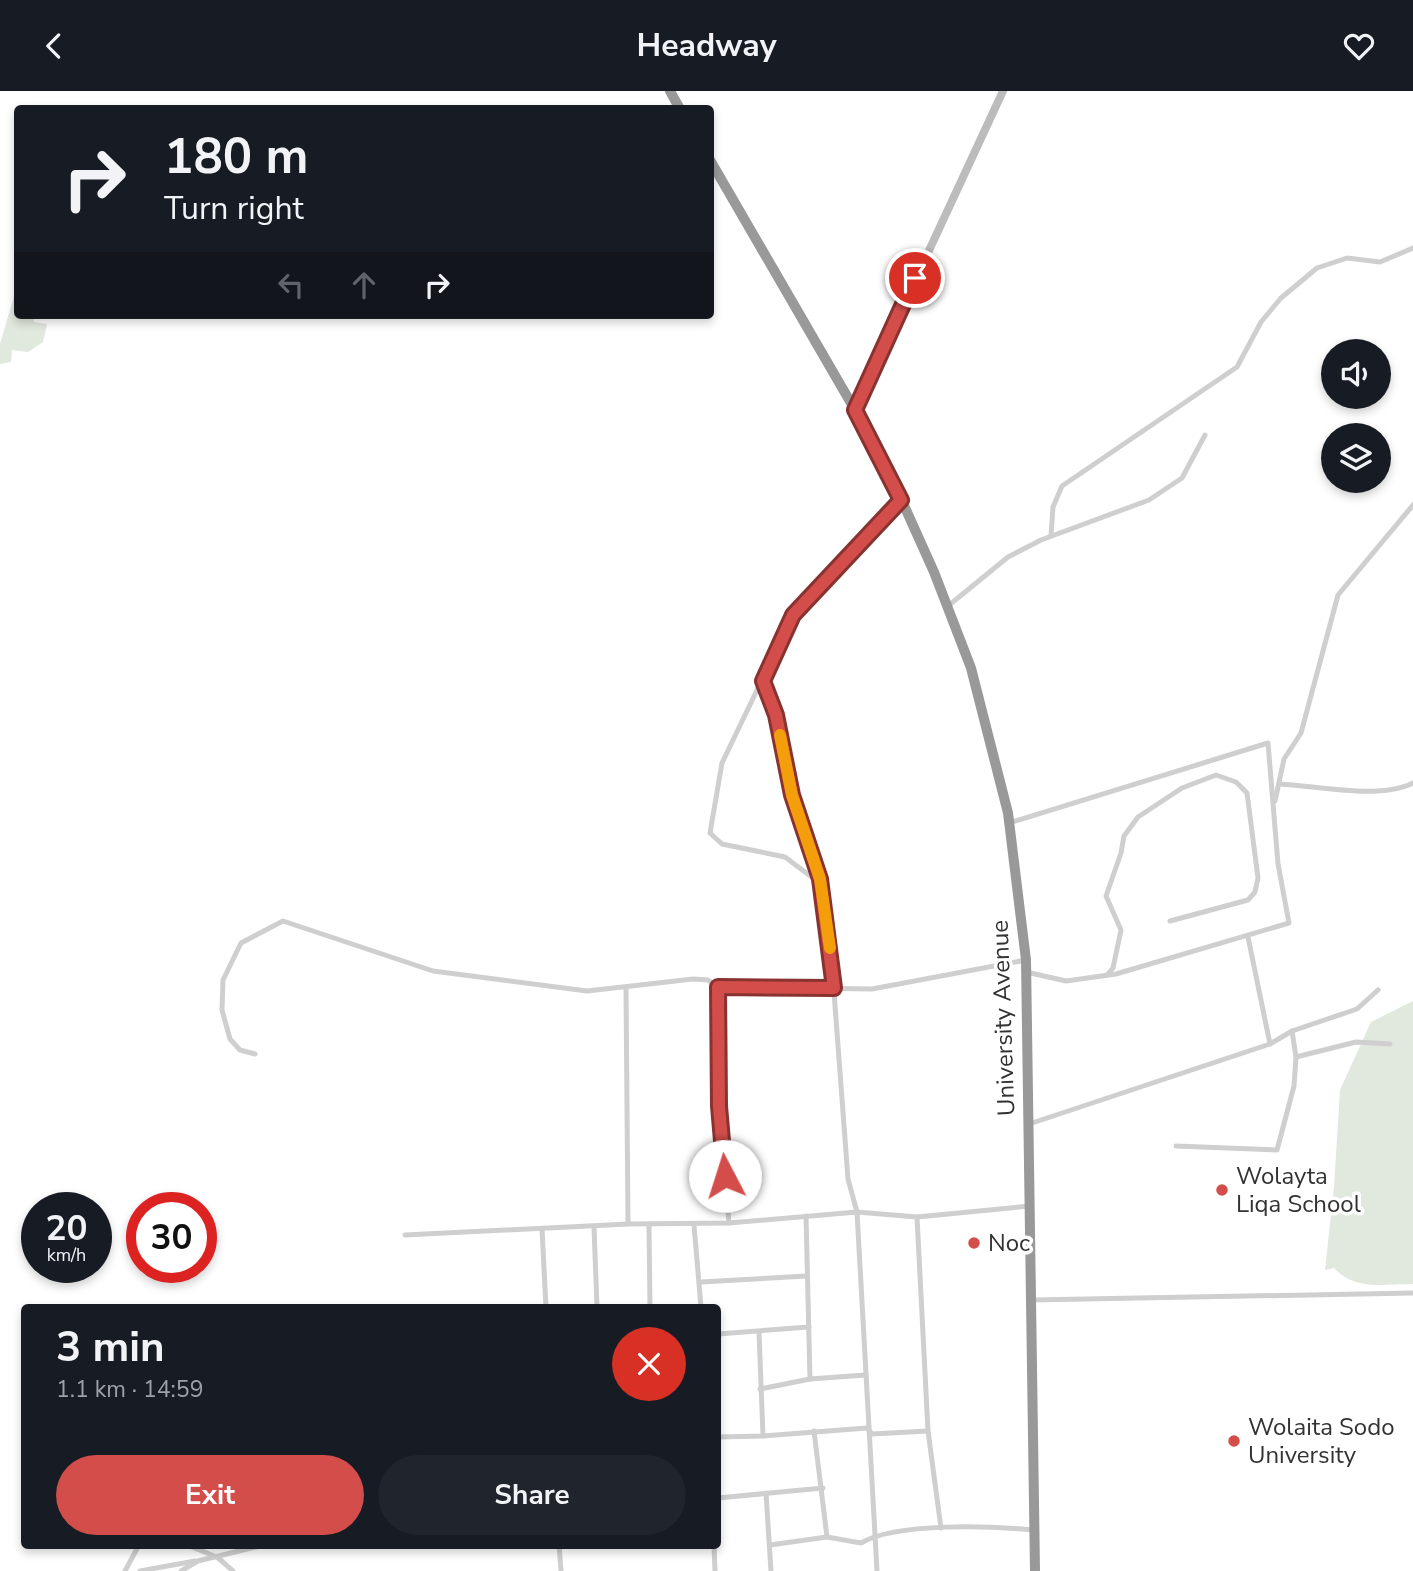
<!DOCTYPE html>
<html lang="en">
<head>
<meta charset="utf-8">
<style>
  :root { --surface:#171b24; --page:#20242c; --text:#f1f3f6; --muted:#9ea1a6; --accent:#d34e4b }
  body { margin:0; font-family:"Nunito Sans",sans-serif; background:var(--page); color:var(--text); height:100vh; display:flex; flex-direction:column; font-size:26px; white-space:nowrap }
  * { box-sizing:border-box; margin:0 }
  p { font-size:23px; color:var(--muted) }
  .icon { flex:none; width:38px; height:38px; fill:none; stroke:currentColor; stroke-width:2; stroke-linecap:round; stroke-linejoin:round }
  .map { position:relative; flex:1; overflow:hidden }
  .panel { position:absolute; left:21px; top:1213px; width:700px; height:245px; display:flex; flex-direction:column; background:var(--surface); border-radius:7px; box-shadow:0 4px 10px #0003 }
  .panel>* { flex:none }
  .guide { position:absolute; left:14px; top:14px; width:700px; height:214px; border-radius:7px; box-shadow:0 4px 10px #0003; background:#171b24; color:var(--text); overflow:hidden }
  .buttons { position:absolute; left:1321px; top:248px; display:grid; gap:14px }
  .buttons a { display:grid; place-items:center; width:70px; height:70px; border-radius:50%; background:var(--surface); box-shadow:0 4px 10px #0003; font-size:35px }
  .speed { position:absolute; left:21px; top:1101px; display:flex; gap:14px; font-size:35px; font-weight:700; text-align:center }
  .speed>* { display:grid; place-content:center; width:91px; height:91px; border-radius:50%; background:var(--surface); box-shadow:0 4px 10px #0003; line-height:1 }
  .speed small { font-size:18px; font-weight:400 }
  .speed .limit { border:10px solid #d22; background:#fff; color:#111 }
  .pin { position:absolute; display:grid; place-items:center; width:60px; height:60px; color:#fff; margin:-30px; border:4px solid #fff; border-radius:50%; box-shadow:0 2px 7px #0007 }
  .me { position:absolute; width:77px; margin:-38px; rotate:355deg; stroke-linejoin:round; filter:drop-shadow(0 0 5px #0008) }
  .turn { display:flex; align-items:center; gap:24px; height:147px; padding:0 35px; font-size:32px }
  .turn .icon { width:91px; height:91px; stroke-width:2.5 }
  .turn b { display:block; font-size:49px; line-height:60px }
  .lanes { display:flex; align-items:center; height:66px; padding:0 35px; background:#0003; justify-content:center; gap:35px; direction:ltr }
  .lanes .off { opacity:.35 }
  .round { display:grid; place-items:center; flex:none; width:74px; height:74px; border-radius:37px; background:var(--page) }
  .head { display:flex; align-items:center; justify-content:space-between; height:119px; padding:0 35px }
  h1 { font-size:42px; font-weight:700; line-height:52px }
  .button { display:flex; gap:14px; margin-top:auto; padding:14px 35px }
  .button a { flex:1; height:80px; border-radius:42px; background:var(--accent); color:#fff; font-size:28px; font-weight:700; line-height:80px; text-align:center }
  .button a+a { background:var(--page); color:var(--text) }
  header { display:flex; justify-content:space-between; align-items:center; height:91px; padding:0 35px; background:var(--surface); font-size:32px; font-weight:700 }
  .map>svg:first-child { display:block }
</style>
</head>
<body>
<header><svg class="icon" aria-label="back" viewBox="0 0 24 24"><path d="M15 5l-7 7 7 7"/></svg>Headway<svg class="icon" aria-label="heart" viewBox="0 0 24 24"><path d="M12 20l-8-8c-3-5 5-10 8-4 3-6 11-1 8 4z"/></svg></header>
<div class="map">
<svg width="1413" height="1480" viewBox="0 0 1413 1480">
  <rect width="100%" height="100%" fill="#fff"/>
  <g fill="#e1e8dd">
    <path d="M17,195L18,224H33L34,231L47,233L43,251L28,261L12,259L11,271L0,273V253Z"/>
    <path d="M1413,910V1193C1384,1193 1355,1200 1334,1177L1325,1179L1334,1096L1340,999L1371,931Z"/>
  </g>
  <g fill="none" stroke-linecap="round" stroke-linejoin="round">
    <g stroke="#cfcfcf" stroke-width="5">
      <path d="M1051,445L1053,416L1062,395L1237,276L1261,231L1281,207L1317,177L1347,167L1380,171L1413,157"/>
      <path d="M948,515L1008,466L1041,449L1149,409L1182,387L1205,344"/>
      <path d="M763,590L776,623L792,704L820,787L831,861L848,1088L857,1121L877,1480"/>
      <path d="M1280,693C1318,695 1379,709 1413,692"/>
      <path d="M1275,710L1284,668L1301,642L1338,504L1413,414"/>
      <path d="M1009,732L1268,652L1278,773L1289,832L1116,883L1066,890L1026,881"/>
      <path d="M821,793L785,766L722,753L710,742L722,672L793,524L901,409"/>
      <path d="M1108,883L1113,877L1121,839L1106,805L1121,762L1124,745L1138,726L1182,697L1216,684L1236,691L1247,702L1258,787L1255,801L1248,809L1170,830"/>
      <path d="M718,896L719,1015L729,1132"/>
      <path d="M626,898L628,1133"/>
      <path d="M1292,940L1357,918L1378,899"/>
      <path d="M1270,953L1292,940L1296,966L1356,951L1390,953"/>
      <path d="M255,963L240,959L230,948L222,919L223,889L241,852L283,830L433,880L587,900L693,888L708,889L718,896L872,898L1026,869"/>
      <path d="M1029,1033L1270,953L1248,846"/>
      <path d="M1176,1055L1277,1059L1294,995L1296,966"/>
      <path d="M806,1125L810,1288L866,1284"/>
      <path d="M917,1126L928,1340L941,1437"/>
      <path d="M649,1134L650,1216"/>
      <path d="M694,1134L701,1216"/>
      <path d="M594,1136L597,1216"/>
      <path d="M542,1138L546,1216"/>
      <path d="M405,1144L628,1133L729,1132L857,1121L917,1126L1030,1115"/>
      <path d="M701,1191L806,1185"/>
      <path d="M1032,1209L1413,1202"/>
      <path d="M759,1241L763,1345"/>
      <path d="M718,1243L809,1236"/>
      <path d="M760,1298L810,1288"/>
      <path d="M814,1340L827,1446"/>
      <path d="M718,1346L763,1345L867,1337L872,1343L928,1340"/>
      <path d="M766,1402L771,1480"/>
      <path d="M718,1407L823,1397"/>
      <path d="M187,1454L217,1466L233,1480"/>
      <path d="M559,1454L561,1480"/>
      <path d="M714,1454L715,1480"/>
      <path d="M770,1454L827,1446L861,1452C897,1431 992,1435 1034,1439"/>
      <path d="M125,1480L139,1454"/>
      <path d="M140,1480L195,1470"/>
      <path d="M181,1480L198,1470L264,1454"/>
    </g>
    <path stroke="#bcbcbc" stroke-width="8" d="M855,319L1003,0"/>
    <g stroke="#999" stroke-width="10">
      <path d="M670,0L680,18"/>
      <path d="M710,69L855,319L898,401L934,481L971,577L1008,722L1026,869L1035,1480"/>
    </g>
  </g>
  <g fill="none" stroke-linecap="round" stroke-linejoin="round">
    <g stroke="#893331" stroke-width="18">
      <path id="route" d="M725,1085L719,1015L718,896L834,897L820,788L792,704L776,624L763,590L793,524L901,409L855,319L915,187"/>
    </g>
    <use href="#route" stroke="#d34e4b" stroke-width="12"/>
    <path stroke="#f59e0b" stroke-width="12" d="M780,644L792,704L820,788L830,857"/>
  </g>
  <g fill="#d34e4b" stroke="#fff" stroke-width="2.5">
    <circle cx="1222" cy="1099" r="7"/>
    <circle cx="974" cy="1152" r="7"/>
    <circle cx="1234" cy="1350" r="7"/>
  </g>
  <g text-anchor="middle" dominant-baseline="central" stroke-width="7" stroke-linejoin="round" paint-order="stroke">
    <g font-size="24" fill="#323232" stroke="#fff">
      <text transform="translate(1003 927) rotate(-92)">University Avenue</text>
    </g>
    <g font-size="24" fill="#323232" stroke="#fff" text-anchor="start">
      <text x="1236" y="1085">Wolayta<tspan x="1236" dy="28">Liqa School</tspan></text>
      <text x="988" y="1152">Noc</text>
      <text x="1248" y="1336">Wolaita Sodo<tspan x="1248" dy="28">University</tspan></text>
    </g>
  </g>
</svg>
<div class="buttons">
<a><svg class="icon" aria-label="sound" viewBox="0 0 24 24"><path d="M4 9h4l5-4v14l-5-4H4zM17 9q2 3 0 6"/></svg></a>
<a><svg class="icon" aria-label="layers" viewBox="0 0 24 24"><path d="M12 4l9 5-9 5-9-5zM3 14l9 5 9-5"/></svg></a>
</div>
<div class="speed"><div>20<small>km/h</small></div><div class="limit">30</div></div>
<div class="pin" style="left:915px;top:187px;background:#d93025"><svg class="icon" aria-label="arrive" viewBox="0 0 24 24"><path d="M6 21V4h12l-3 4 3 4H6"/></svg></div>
<svg class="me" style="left:725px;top:1085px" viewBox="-20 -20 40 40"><circle r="19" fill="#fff"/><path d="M0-13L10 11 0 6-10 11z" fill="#d34e4b"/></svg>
<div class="guide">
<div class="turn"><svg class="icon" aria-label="right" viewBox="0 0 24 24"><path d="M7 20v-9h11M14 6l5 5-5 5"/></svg><div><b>180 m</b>Turn right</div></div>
<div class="lanes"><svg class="icon off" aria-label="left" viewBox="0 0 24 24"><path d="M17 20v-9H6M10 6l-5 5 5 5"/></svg><svg class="icon off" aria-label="ahead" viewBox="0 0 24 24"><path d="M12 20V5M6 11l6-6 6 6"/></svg><svg class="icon" aria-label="right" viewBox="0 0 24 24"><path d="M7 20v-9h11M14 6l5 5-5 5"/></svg></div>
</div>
<section class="panel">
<div class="head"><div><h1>3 min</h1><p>1.1 km · 14:59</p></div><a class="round" style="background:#d93025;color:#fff"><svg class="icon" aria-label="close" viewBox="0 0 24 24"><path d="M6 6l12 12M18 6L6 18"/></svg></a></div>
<div class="button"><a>Exit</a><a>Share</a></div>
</section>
</div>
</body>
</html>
